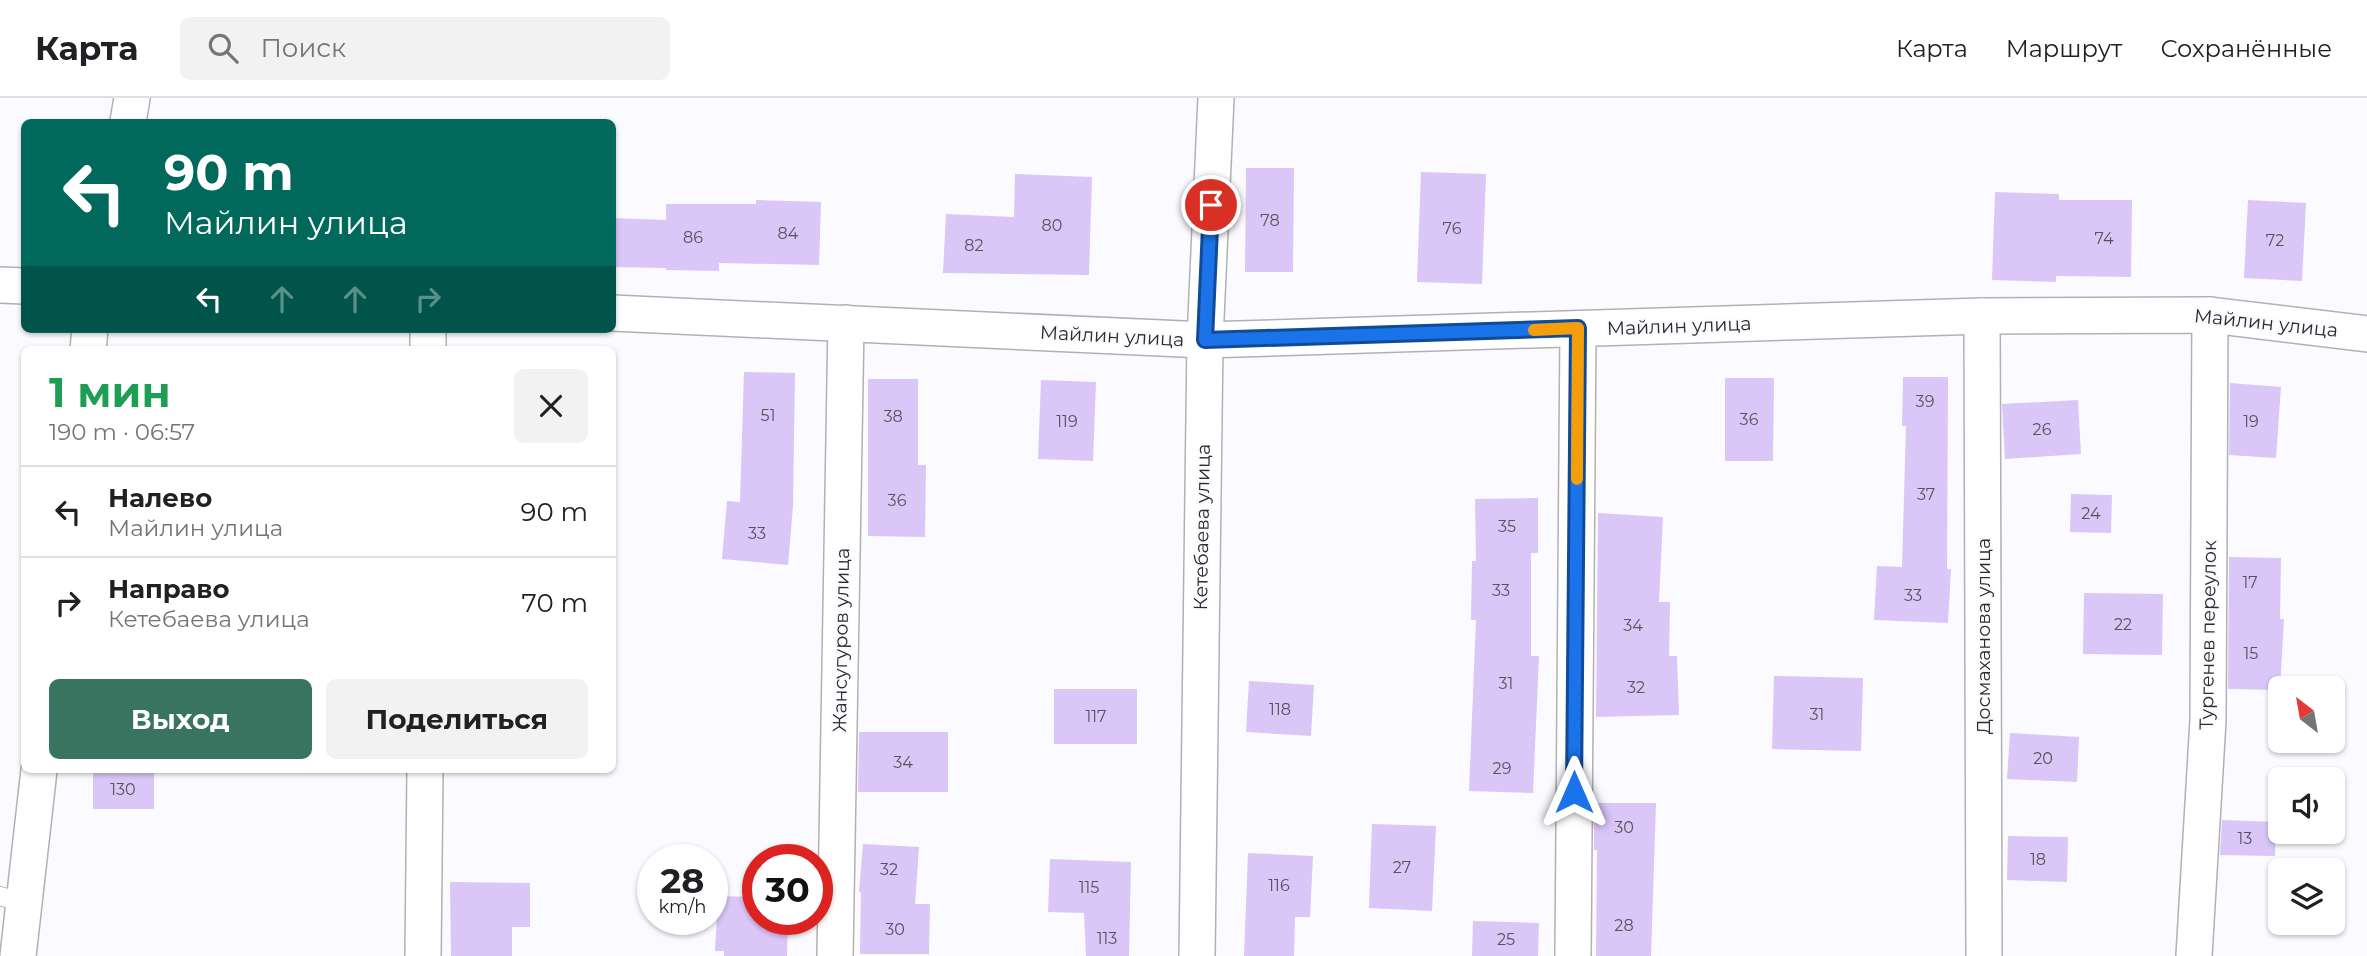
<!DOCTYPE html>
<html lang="ru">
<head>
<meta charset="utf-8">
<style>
  :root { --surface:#fff; --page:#f2f2f2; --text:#202124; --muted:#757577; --line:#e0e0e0; --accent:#38745f }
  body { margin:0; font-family:Montserrat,sans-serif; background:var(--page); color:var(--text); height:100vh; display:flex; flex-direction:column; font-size:26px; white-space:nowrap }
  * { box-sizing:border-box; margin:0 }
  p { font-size:23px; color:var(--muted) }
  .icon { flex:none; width:38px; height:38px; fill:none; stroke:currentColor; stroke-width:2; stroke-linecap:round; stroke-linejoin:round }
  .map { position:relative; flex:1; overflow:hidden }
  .drawer { position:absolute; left:21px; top:248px; width:595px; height:427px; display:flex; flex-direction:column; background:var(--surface); border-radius:10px; box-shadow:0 2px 5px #0004 }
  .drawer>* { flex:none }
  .banner { position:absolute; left:21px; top:21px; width:595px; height:214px; border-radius:10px; box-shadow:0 2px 5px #0004; background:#00695c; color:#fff; overflow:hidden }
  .needle { width:46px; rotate:329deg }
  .buttons { position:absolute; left:2268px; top:578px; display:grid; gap:14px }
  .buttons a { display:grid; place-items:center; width:77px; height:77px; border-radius:10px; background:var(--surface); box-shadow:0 2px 5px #0004; font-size:35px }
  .speed { position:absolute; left:637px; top:746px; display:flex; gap:14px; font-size:35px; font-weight:700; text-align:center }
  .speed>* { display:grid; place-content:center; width:91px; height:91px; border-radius:50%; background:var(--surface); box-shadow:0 2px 5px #0004; line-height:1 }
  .speed small { font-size:18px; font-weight:400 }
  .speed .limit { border:10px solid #d22; background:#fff; color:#111 }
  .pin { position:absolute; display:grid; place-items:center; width:60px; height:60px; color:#fff; margin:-30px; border:4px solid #fff; border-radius:50%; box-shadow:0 2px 7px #0007 }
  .me { position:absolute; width:77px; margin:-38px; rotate:0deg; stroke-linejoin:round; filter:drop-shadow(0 0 5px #0008) }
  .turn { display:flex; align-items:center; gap:24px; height:147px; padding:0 28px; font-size:32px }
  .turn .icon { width:91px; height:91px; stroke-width:2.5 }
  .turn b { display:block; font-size:49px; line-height:60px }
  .lanes { display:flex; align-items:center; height:66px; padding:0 28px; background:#0003; justify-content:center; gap:35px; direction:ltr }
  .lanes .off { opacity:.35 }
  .round { display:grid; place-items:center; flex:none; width:74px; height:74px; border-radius:10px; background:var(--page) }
  .overview { display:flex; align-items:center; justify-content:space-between; height:119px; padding:0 28px }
  h1 { font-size:42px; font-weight:700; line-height:52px; color:#1e9e55 }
  .cta { display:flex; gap:14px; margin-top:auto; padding:14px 28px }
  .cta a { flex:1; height:80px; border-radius:10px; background:var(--accent); color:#fff; font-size:28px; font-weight:700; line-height:80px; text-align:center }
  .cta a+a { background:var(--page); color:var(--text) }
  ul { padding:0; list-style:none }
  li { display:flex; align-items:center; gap:21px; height:91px; padding:0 28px; border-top:2px solid var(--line) }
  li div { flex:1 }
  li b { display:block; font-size:26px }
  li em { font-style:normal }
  header { display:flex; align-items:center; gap:42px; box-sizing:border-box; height:98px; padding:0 35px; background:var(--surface); border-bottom:2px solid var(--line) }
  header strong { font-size:33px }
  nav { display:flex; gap:38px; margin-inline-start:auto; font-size:24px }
  .search { width:490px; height:63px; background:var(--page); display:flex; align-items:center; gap:18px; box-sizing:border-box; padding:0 24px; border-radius:10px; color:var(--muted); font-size:26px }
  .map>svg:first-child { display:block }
</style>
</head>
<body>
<header>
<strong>Карта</strong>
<div class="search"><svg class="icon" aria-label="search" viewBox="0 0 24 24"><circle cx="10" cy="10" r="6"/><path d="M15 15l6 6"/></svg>Поиск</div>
<nav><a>Карта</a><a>Маршрут</a><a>Сохранённые</a></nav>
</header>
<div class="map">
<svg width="2367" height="858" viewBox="0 0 2367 858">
  <rect width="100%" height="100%" fill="#fbfafe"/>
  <g fill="#dac6f7">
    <path d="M1246,70H1294L1293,174H1245Z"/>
    <path d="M1421,74L1486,76L1482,186L1417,184Z"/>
    <path d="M1015,76L1092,79L1089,177L943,175L946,116L1014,119Z"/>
    <path d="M1995,94L2059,96V102H2132L2131,179L2056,178V184L1992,182Z"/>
    <path d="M756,102L821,104L819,167L719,165V173L666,172V170L612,169V120L666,122V106H756Z"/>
    <path d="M2248,102L2306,105L2302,183L2244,180Z"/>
    <path d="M744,274L795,275L793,408L788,467L722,461L727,403L740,404Z"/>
    <path d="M1903,279H1948L1947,471H1951L1948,525L1874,522L1877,468L1902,469L1906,328H1902Z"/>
    <path d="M1725,280H1774L1773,363H1725Z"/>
    <path d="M868,281H918V367H926L925,439L868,438Z"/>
    <path d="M1041,282L1096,284L1093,363L1038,361Z"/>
    <path d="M2230,285L2281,289L2276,360L2229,357Z"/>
    <path d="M2078,302L2081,356L2005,361L2002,306Z"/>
    <path d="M2071,396L2112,397L2111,435L2070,434Z"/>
    <path d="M1538,400V455H1531V558H1539L1533,695L1469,693L1476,522H1471L1472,463H1476L1475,401Z"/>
    <path d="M1598,415L1663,419L1659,504H1670L1669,558H1677L1679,617L1596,619Z"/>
    <path d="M2229,459L2281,460L2280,521H2284L2280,592L2228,591Z"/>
    <path d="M2084,495L2163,496L2162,557L2083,556Z"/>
    <path d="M1774,578L1863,580L1861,653L1772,651Z"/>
    <path d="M1249,583L1314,587L1311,638L1246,634Z"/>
    <rect x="1054" y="591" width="83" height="55"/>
    <path d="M859,634H948V694H858Z"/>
    <path d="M2010,635L2079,639L2077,684L2007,681Z"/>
    <rect x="93" y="672" width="61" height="39"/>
    <path d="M1594,705H1656L1651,858H1596L1597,752H1594Z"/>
    <path d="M2222,722L2276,724L2275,758L2220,757Z"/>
    <path d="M1372,726L1436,728L1432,813L1369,810Z"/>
    <path d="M2008,738L2068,739L2067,784L2007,782Z"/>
    <path d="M863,746L919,749L915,806H930L929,856H860L861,794H859Z"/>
    <path d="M1248,755L1313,758L1310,819H1295L1294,858H1244Z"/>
    <path d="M1050,761L1131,764L1129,858H1086L1084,815L1048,814Z"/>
    <path d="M450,784L530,785V829H512V858H451Z"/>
    <path d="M718,798L758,799V821H788L787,858H724V853H715Z"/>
    <path d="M1473,823L1539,825L1538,858H1472Z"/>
  </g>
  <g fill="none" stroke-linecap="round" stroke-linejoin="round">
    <g stroke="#b2b0b4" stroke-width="20">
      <path id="service" d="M0,798L24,805"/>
    </g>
    <g stroke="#b2b0b4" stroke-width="38">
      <g id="minor">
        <path d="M128,24L132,0"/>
        <path d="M0,187L24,188"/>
        <path d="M612,215L1205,242L1982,218L2210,217L2367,236"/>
        <path d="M1982,218L1984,858"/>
        <path d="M88,252L90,231"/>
        <path d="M428,252V231"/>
        <path d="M18,858L39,672"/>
        <path d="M423,858L425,672"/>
        <path d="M835,858L846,225"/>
        <path d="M1197,858L1205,242L1216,0"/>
        <path d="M1573,858L1578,231"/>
        <path d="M2194,858L2208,622L2210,217"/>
      </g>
    </g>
    <use href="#service" stroke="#fff" stroke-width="18"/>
    <use href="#minor" stroke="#fff" stroke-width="35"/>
  </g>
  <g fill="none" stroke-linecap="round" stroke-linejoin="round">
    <g stroke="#114b97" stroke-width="18">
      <path id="route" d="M1211,107L1205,242L1578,230L1574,694"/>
    </g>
    <use href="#route" stroke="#1a73e8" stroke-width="12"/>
    <path stroke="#f59e0b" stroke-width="12" d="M1534,232L1578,230L1577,381"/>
  </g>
  <g text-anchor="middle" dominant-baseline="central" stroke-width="5" stroke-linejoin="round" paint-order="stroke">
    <g font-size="16" fill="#585260">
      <text x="1270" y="122">78</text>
      <text x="1052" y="127">80</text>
      <text x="1452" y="130">76</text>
      <text x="788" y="135">84</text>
      <text x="693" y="139">86</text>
      <text x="2104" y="140">74</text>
      <text x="2275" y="142">72</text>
      <text x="974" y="147">82</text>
      <text x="1925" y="303">39</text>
      <text x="768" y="317">51</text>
      <text x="893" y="318">38</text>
      <text x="1749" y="321">36</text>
      <text x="1067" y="323">119</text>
      <text x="2251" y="323">19</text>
      <text x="2042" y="331">26</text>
      <text x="1926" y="396">37</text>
      <text x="897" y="402">36</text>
      <text x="2091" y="415">24</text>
      <text x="1507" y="428">35</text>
      <text x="757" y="435">33</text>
      <text x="2250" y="484">17</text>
      <text x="1501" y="492">33</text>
      <text x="1913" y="497">33</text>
      <text x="2123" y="526">22</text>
      <text x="1633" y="527">34</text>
      <text x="2251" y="555">15</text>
      <text x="1506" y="585">31</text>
      <text x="1636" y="589">32</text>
      <text x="1280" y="611">118</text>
      <text x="1817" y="616">31</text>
      <text x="1096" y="618">117</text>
      <text x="2043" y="660">20</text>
      <text x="903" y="664">34</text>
      <text x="1502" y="670">29</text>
      <text x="123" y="691">130</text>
      <text x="1624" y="729">30</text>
      <text x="2245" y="740">13</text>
      <text x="2038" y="761">18</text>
      <text x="1402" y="769">27</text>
      <text x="889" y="771">32</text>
      <text x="1279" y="787">116</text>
      <text x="1089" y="789">115</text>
      <text x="1624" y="827">28</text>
      <text x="895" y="831">30</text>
      <text x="1107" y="840">113</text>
      <text x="1506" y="841">25</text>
    </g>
    <g font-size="19" fill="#2c2b2d" stroke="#fbfafe">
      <text transform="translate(2266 225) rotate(6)">Майлин улица</text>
      <text transform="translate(1679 228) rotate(-2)">Майлин улица</text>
      <text transform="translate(1112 238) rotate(3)">Майлин улица</text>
      <text transform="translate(1202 429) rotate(-89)">Кетебаева улица</text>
      <text transform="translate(2208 537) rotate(-89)">Тургенев переулок</text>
      <text transform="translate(1983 538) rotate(-90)">Досмаханова улица</text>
      <text transform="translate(841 542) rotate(-89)">Жансугуров улица</text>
    </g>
  </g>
</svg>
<div class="buttons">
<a><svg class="needle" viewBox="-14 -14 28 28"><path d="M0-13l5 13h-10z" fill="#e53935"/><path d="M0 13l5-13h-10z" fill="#757577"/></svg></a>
<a><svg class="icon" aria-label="sound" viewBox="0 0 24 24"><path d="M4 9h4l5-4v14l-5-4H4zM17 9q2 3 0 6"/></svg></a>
<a><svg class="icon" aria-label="layers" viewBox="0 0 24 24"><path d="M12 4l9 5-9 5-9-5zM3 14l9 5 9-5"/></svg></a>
</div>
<div class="speed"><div>28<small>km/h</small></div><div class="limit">30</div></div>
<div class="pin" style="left:1211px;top:107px;background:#d93025"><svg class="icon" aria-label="arrive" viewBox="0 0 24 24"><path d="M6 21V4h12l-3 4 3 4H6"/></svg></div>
<svg class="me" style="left:1574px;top:694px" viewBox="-20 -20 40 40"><path d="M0-17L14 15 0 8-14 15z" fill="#1a73e8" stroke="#fff" stroke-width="4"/></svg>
<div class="banner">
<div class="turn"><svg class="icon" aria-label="left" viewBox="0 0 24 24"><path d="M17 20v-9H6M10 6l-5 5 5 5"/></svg><div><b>90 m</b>Майлин улица</div></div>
<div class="lanes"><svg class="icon" aria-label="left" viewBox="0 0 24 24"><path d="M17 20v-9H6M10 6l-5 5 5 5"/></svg><svg class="icon off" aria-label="ahead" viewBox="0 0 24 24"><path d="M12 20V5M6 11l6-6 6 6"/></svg><svg class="icon off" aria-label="ahead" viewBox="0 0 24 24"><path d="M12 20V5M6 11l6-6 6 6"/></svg><svg class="icon off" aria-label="right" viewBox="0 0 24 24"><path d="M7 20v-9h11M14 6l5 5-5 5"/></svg></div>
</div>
<section class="drawer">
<div class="overview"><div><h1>1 мин</h1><p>190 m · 06:57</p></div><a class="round"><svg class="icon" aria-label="close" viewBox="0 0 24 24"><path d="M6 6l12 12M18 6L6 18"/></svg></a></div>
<ul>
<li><svg class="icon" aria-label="left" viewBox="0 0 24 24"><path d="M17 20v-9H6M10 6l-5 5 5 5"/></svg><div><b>Налево</b><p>Майлин улица</p></div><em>90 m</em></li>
<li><svg class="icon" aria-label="right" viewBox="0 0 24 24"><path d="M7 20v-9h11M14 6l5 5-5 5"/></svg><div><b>Направо</b><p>Кетебаева улица</p></div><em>70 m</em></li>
</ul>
<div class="cta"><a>Выход</a><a>Поделиться</a></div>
</section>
</div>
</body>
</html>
